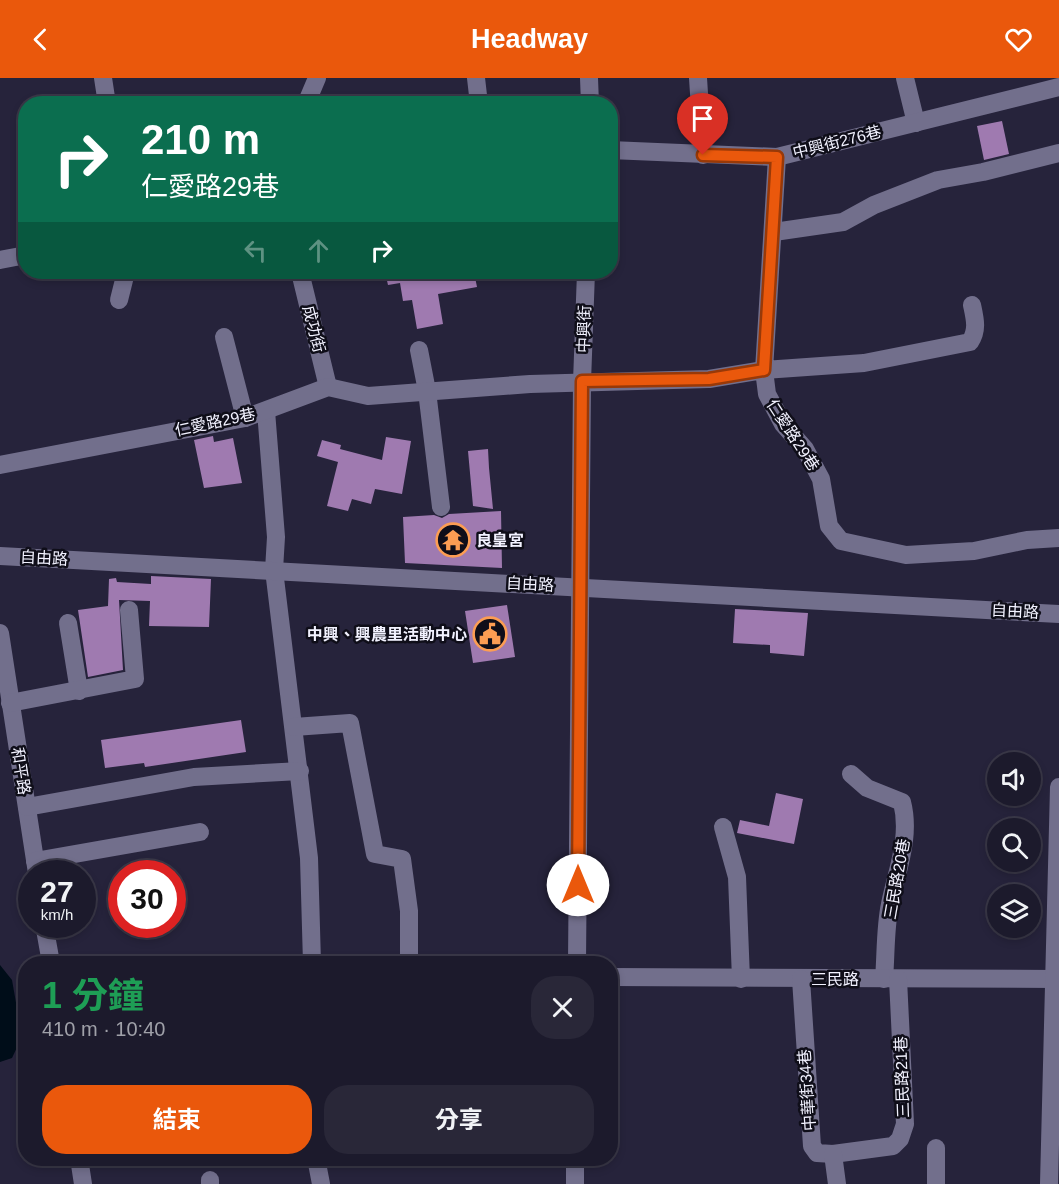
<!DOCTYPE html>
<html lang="zh-TW">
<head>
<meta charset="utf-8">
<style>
  :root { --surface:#1c1a2c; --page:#292738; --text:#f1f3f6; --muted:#a0a1a9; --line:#3a3848; --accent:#ea580c }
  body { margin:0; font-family:Helvetica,"Noto Sans TC",sans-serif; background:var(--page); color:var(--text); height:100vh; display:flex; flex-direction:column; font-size:22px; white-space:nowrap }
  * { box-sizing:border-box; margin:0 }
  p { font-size:20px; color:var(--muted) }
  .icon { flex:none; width:33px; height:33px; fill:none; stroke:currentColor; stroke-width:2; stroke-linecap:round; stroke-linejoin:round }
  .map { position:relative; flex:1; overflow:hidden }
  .details { position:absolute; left:18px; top:878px; width:600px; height:210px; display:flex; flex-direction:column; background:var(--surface); border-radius:24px; box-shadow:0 3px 9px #0003,0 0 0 2px var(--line) }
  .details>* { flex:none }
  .banner { position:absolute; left:18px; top:18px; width:600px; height:183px; border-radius:24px; box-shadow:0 3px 9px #0003,0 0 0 2px var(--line); background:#0b6e4f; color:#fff; overflow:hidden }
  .fabs { position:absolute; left:987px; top:674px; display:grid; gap:12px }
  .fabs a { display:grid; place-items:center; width:54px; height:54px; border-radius:50%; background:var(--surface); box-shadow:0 3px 9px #0003,0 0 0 2px var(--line); font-size:30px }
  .speed { position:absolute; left:18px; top:782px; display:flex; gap:12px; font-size:30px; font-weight:700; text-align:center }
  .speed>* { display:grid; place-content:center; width:78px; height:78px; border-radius:50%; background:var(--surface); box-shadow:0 3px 9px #0003,0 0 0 2px var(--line); line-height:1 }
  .speed small { font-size:15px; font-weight:400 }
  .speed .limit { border:9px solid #d22; background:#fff; color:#111 }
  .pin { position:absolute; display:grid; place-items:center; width:51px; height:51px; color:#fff; margin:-62px -26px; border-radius:50% 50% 50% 0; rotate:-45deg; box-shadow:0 0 6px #0007 }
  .pin .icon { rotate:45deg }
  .me { position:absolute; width:66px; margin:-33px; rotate:0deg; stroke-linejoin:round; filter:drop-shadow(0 0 4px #0008) }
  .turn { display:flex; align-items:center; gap:21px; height:126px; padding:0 24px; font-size:27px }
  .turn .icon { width:78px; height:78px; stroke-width:2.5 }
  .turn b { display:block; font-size:42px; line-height:51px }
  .lanes { display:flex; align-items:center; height:57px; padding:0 24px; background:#0003; justify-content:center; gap:30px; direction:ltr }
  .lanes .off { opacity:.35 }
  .round { display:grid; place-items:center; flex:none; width:63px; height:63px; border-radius:24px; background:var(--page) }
  .headline { display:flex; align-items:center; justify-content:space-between; height:102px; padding:0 24px }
  h1 { font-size:36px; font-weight:700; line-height:45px; color:#1e9e55 }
  .primary-button { display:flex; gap:12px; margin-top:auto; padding:12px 24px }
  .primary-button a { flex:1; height:69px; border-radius:24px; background:var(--accent); color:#fff; font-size:24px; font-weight:700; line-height:69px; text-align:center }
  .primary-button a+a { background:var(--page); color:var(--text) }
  header { display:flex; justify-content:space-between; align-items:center; height:78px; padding:0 24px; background:var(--accent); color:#fff; font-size:27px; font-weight:700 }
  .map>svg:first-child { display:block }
</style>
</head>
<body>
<header><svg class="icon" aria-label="back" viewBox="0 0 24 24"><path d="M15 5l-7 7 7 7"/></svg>Headway<svg class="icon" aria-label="heart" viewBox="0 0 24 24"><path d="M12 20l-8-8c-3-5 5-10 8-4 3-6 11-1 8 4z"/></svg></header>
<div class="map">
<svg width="1059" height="1106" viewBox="0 0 1059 1106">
  <rect width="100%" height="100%" fill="#26233b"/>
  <path fill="#000d19" d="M0,887L12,902L18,936L20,963L12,980L0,984Z"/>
  <g fill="#9f7ab0">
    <path d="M1002,43L1009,76L984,82L977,48Z"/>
    <path d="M385,194H474L477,209L438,216L443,246L417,251L412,222L403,223L400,205L388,207Z"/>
    <path d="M213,358L214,364L233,360L242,405L204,410L194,362Z"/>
    <path d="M386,359L411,363L402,416L375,411L371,426L352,421L348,433L327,428L338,384L317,378L322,362L341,367L340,371L382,382Z"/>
    <path d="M488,371L489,390L493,431L473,428L468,373Z"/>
    <path d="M501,433L502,490L405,485L403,439L434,437L442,440L449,436Z"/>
    <path d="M151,498L211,501L209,549L149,548L150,523L119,522L123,592L88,599L78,532L108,528L109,501L116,500L117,504L151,506Z"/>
    <path d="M507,527L515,579L473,585L465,533Z"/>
    <path d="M735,531L808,535L804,578L770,575V567L733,565Z"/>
    <path d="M241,642L246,674L145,689L144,685L105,690L101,662Z"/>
    <path d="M776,715L803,721L794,766L737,755L740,742L769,748Z"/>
  </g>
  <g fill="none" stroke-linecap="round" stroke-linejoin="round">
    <g stroke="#726f8c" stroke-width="18">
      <path d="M103,0L107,26"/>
      <path d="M476,0L479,26"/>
      <path d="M589,0L590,26"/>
      <path d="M698,0L703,77"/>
      <path d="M905,0L916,45"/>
      <path d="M306,26L317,0"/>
      <path d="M610,72L777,79L1059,9"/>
      <path d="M777,79L764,292L864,285L970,264C978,252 975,241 972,227"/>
      <path d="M774,154L843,144L874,127L938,102L983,94L1059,75"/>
      <path d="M0,182L26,177"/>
      <path d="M300,194L328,309"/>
      <path d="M119,222L126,194"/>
      <path d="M224,259L245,340"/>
      <path d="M419,272L427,313L441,429"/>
      <path d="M266,333L276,459L274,492L309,780L312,885"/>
      <path d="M0,387L245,340L328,309L368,318L530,306L709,301L764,292L767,316L783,346L805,371L821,401L829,448L841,463L906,477L974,473L1027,462L1059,460"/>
      <path d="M0,478L1059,536"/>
      <path d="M68,545L79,613"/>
      <path d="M0,555L37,795"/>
      <path d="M10,625L135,601L129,532"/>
      <path d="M294,649L350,645L375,776L402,781L409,833V885"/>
      <path d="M851,696L867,710L902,724C911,759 897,792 890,826C885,850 886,877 884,901"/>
      <path d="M27,729L194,699L300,693"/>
      <path d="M723,749L737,799L741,901"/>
      <path d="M35,783L200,754"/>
      <path d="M44,846L51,885"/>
      <path d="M577,885L582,304L586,194"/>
      <path d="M610,899L1059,901"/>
      <path d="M801,901L812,1068L817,1075L833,1076L893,1068L900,1061L905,1046L898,901"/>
      <path d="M936,1070V1106"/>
      <path d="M833,1076L837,1106"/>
      <path d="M79,1080L83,1106"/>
      <path d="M316,1080L321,1106"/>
      <path d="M210,1102V1106"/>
      <path d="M575,1106V1080"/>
      <path d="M1049,1106L1059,709"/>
    </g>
  </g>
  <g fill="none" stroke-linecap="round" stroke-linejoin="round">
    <g stroke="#983908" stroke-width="15">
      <path id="route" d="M578,807L582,303L709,301L764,292L777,79L703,77"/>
    </g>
    <use href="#route" stroke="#ea580c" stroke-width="10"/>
  </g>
  <defs>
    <g id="temple-ring" transform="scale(1.725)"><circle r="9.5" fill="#0f0e19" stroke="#fc9d53" stroke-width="1.5"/><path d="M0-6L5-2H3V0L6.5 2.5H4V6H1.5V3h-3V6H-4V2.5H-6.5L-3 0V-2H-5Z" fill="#fc9d53"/></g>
    <g id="civic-ring" transform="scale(1.725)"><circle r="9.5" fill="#0f0e19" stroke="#fc9d53" stroke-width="1.5"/><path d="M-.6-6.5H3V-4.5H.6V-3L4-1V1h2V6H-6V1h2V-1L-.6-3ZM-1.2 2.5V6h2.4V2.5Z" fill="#fc9d53"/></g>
  </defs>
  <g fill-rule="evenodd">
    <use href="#temple-ring" x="453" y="462"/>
    <use href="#civic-ring" x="490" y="556"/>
  </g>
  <g text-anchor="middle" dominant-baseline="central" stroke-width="5" stroke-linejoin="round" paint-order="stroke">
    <g font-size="16" fill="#f2f2ff" stroke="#0f0e19">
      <text transform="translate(837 64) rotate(-14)">中興街276巷</text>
      <text transform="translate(314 251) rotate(76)">成功街</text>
      <text transform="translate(584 251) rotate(-88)">中興街</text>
      <text transform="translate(215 344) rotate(-12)">仁愛路29巷</text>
      <text transform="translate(793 357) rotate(57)">仁愛路29巷</text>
      <text transform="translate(44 480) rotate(3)">自由路</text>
      <text transform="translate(530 506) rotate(3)">自由路</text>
      <text transform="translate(1015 533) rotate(3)">自由路</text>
      <text transform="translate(21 693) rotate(81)">和平路</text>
      <text transform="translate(897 801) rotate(-80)">三民路20巷</text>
      <text x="835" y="901">三民路</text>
      <text transform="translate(902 999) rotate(-92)">三民路21巷</text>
      <text transform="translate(807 1012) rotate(-94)">中華街34巷</text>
    </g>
    <g font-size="16" font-weight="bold" fill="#f2f2ff" stroke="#0f0e19" text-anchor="start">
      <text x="476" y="462">良皇宮</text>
      <text x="467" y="556" text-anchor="end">中興、興農里活動中心</text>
    </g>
  </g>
</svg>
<div class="fabs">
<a><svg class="icon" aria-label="sound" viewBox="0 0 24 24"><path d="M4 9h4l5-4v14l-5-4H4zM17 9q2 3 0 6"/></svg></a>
<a><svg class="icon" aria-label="search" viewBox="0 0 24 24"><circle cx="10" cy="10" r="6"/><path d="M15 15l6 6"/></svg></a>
<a><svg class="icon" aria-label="layers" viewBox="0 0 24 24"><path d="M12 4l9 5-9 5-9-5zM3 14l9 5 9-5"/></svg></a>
</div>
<div class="speed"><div>27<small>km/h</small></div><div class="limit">30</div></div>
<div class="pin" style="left:703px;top:77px;background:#d93025"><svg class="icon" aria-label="arrive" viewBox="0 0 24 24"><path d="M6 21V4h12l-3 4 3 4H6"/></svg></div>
<svg class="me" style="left:578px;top:807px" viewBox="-20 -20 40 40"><circle r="19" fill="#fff"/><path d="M0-13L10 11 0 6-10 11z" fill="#ea580c"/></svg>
<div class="banner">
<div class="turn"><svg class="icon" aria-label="right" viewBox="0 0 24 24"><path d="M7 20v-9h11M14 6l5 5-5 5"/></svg><div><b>210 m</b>仁愛路29巷</div></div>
<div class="lanes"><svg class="icon off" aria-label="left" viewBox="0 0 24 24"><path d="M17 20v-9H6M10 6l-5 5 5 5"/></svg><svg class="icon off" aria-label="ahead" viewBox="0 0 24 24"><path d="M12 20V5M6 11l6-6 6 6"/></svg><svg class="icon" aria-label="right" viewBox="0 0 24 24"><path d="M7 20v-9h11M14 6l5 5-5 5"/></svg></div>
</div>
<section class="details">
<div class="headline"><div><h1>1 分鐘</h1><p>410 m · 10:40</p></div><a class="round"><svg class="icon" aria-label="close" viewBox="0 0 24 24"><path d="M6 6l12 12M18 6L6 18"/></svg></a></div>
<div class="primary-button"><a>結束</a><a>分享</a></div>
</section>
</div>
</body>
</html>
